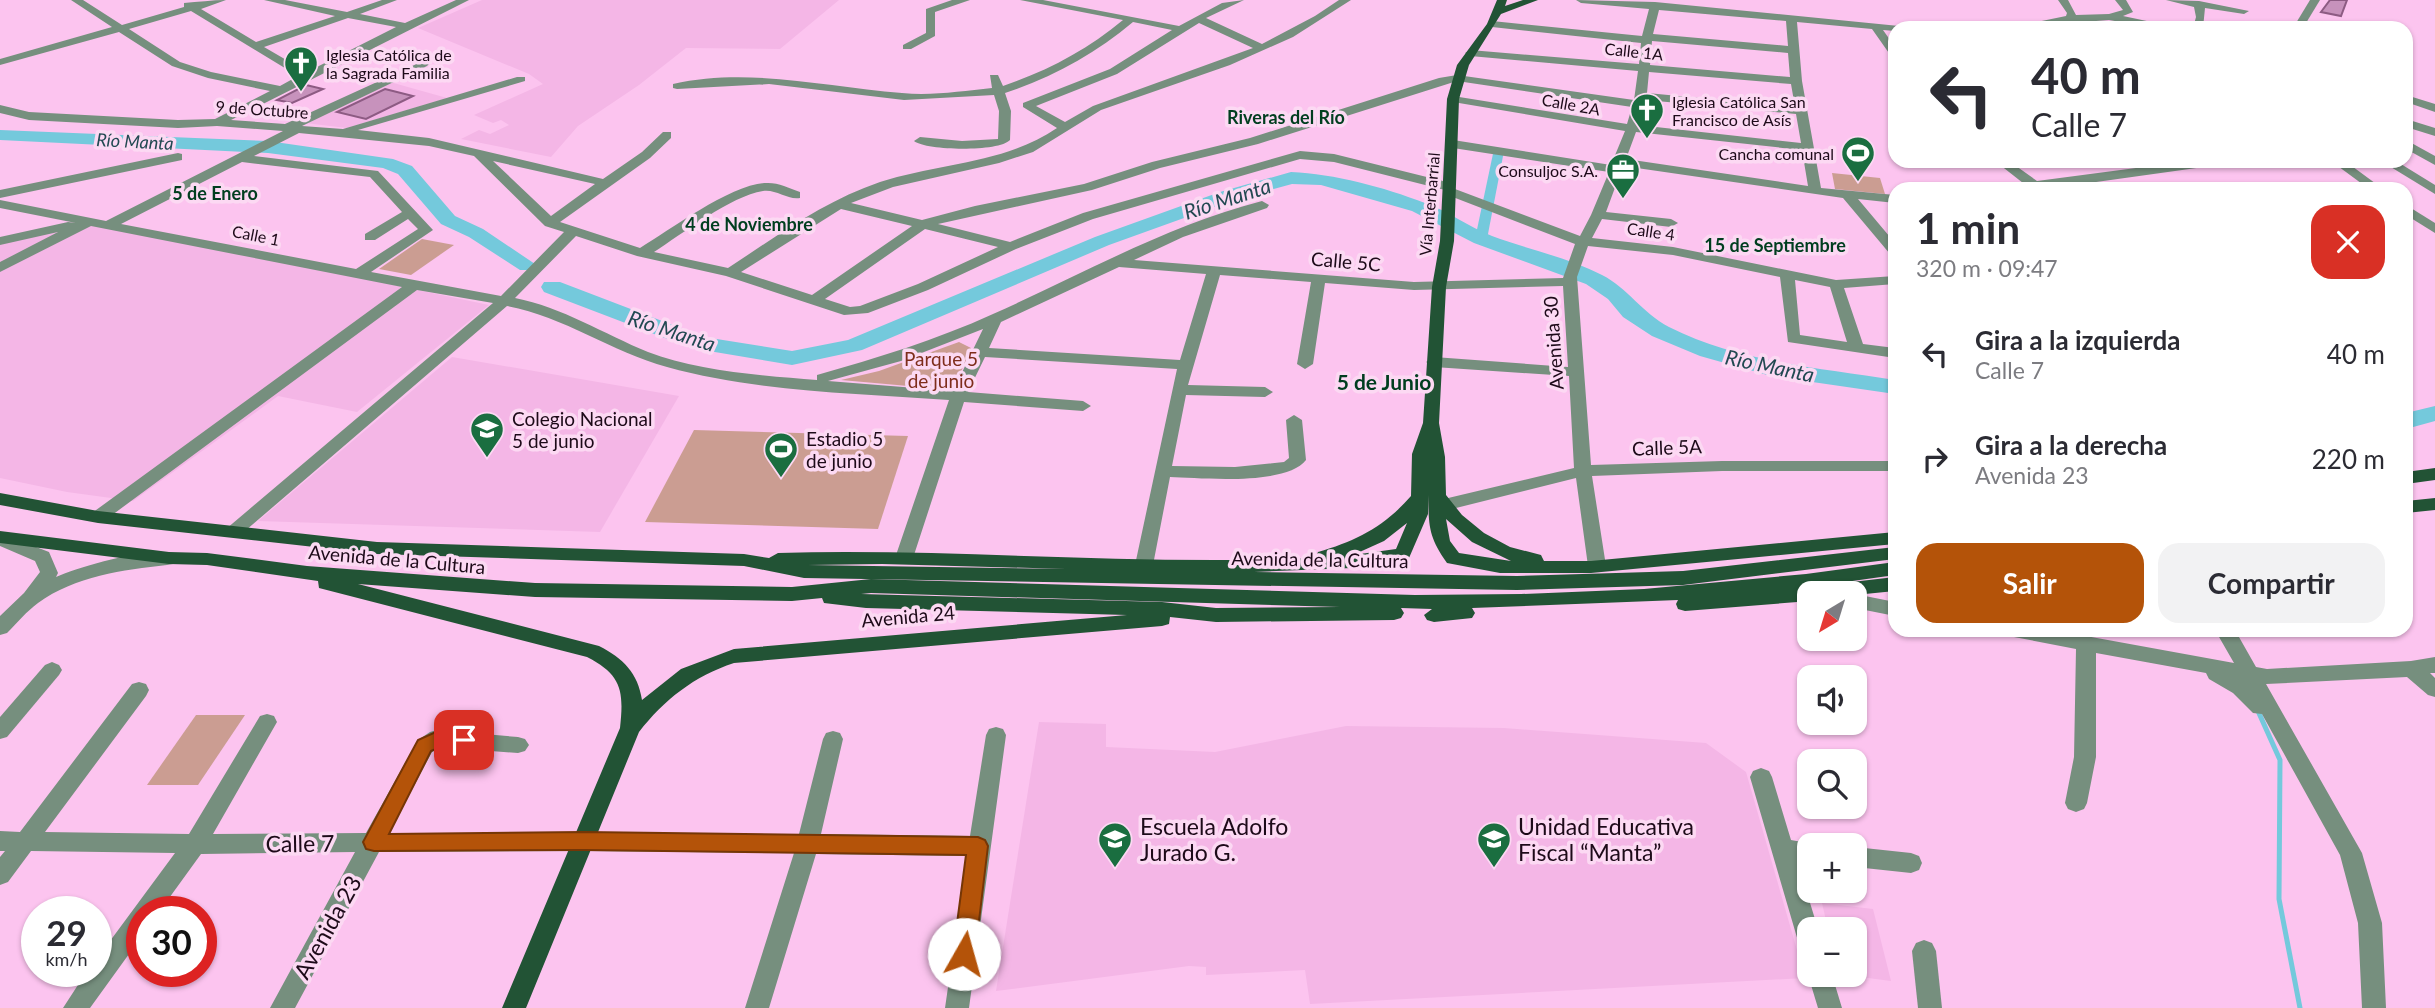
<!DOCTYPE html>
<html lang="es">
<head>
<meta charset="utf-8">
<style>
  :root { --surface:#fff; --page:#f2f2f3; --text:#2b2b33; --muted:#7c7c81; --accent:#b45309 }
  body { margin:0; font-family:Lato,sans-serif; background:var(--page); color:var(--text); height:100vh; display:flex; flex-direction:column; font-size:26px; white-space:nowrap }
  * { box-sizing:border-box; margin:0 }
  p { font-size:23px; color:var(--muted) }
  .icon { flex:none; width:38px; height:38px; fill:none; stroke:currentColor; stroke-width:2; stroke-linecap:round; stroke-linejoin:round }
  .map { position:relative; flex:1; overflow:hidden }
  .panel { position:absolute; left:1888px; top:182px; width:525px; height:455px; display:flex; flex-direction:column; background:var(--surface); border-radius:21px; box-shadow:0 2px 5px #0004 }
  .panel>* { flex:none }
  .top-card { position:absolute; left:1888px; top:21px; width:525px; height:147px; border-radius:21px; box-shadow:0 2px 5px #0004; background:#fff; color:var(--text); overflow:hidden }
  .needle { width:46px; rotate:218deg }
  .controls { position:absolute; left:1797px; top:581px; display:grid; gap:14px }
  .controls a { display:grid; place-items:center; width:70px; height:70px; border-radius:14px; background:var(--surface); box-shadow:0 2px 5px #0004; font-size:35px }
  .speed { position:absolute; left:21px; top:896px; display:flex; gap:14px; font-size:35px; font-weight:700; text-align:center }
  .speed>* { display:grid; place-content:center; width:91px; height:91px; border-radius:50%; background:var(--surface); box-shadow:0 2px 5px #0004; line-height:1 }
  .speed small { font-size:18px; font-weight:400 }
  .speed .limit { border:10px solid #d22; background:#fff; color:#111 }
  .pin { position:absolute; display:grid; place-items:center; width:60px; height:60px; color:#fff; margin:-30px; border-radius:14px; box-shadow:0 4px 10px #0006 }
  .me { position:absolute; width:77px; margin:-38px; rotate:7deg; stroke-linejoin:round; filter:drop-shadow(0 0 5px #0008) }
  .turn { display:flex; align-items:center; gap:24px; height:147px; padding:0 28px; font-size:32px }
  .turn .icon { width:91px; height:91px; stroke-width:2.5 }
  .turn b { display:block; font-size:49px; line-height:60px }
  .round { display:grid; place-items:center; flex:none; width:74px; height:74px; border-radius:21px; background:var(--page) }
  .summary { display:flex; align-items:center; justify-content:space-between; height:119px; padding:0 28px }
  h1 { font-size:42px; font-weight:700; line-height:52px }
  .action { display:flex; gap:14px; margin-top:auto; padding:14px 28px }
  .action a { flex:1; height:80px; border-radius:21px; background:var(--accent); color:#fff; font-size:28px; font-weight:700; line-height:80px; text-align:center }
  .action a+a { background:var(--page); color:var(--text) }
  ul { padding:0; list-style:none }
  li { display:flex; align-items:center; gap:21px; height:105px; padding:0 28px }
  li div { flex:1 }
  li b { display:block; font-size:26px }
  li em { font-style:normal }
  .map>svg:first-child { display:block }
</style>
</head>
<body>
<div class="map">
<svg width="2435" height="1008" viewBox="0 0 2435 1008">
  <rect width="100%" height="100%" fill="#fcc4ef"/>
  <g fill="#f4b6e6">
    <path d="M482,0H839L780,49L686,48L639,85L578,126L551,157L461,139L479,130L490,134L509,125L501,120L493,123L474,115L543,84L529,74L418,28Z"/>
    <path d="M390,82L447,98L347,128L305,123Z"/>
    <path d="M85,220L489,305L357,412L278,396L133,501L67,492L0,478V240Z"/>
    <path d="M452,357L679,396L600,532L258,521Z"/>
    <path d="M1039,722L1106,724V747L1215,752L1346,726L1504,728L1706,743L1746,772L1805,978L1310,1004L1305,970L1206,975V967L1189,966L996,991Z"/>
    <path d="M1822,903L1873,909L1891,981L1845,975H1855V929H1828Z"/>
  </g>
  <g fill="#cb9d92">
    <path d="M1832,173L1880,178L1885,194L1835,189Z"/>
    <path d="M422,239L454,245L411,275L379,269Z"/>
    <path d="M959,342L971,348L970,351L953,390L841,380L879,371Z"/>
    <path d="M694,430L908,436L878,529L645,522Z"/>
    <path d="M196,715H245L198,785H147Z"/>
  </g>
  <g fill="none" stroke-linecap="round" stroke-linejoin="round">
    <path stroke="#74c9dc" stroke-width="5" d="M2258,711L2280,760L2279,899L2300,1008"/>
    <path fill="#74c9dc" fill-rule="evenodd" d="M1494,149L1504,151L1487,239L1481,243L1475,239Z"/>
    <g fill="#74c9dc" fill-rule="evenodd">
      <path d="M0,130L268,141L393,159L412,166L455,216L483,229L538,266L534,270H520L469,237L441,224L398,174L383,168L268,153L0,140Z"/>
      <path d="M1291,172C1335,174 1383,187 1425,203C1448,211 1469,227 1492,236C1527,249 1569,258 1602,275C1628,288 1642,313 1669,327C1739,362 1818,368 1895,380V394L1771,376L1700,356L1652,336L1623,317L1608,299L1586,284L1474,243L1412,211L1321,185L1292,184L1234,200L1109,245L862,350L792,365L691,348L544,292L541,287L544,282H560L704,337L792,351L848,340L1095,237L1220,192Z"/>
      <path d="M2435,406V421L2406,429V413Z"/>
    </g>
  </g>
  <g fill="#c792bc" stroke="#8d5b83" stroke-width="2">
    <path d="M2330,0H2347L2341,16L2321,12Z"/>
    <path d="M306,85L323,89L292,103L277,100Z"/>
    <path d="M385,89L413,96L366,119L337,112Z"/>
  </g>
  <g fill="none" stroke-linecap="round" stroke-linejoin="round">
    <g fill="#768f7e" fill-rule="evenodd">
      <path d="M71,0H83L122,25L184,7V3C198,2 212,0 226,0L201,9L256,42L335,16L264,0H285L347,12L382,0H397L360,14L405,23L456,0H469L231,120L285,124L423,61L429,64L427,66L302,126L343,129L517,77H525V81L358,130L429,138L603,179L642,152L663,132H671V138L650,158L560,222L640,248C670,230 734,182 768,183C779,183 789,188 800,192V198C787,200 776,189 763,191C731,196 682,234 654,252L728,268C777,236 824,201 880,182C939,163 1004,164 1057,128L1023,107V103L1110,69L1172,30L1133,22C1095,54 1053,77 1005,93L1011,111L1010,140C999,152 927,151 914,141L920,137L962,141L998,139L999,111L994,95L904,100L769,84L677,89L673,88V84C749,67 826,87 902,93C932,96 962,91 992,88L990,75H998L1003,86C1047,71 1087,50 1123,20L1020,0H1043L1179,26L1222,3L1244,0L1206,18L1262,44L1315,16L1339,0H1351L1293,37L1230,65L1101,110L1033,152L999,163L893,187L851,203L922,220L975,206L1084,184L1152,162L1250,138L1439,78L1457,75L1634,100L1638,71L1470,56L1465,53L1470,50L1639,64L1641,43L1492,27L1487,24L1492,21L1642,36L1649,9L1581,3L1576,0L1655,2L1899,26L1900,28H1895V31L1883,30L1895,47V57L1891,56L1872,29L1797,22L1802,81L1821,188L1895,195V203L1858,199L1895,243V255L1890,254L1843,198L1623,166L1606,212L1671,219L1678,223L1671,227L1602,219L1592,238L1673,247L1836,280L1895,276V284L1844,288L1863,344L1895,348V358L1788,342L1780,277L1673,255L1588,246L1577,277L1591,465L1722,461H1895V471H1722L1592,476L1606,566L1604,571H1590L1588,566L1576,478L1444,511L1435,505L1444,499L1574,468L1569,376L1434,367L1426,362L1434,357L1568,367L1563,286L1414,290L1325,283L1313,364L1305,369L1297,364L1311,282L1220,275L1188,385L1265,387L1273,392L1265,397L1186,395L1172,466L1235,467L1284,462L1289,458L1286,420L1294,415L1302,420L1306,460C1286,486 1201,478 1170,477L1153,565L1151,570H1137L1135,565L1177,369L985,357L968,392L1083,401L1091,406L1083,411L964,402L913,558L910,563H898L895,558L949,400C855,393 758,392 667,367C612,352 563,316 507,306L238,537H226L223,533L226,529L493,303L417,290L104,521H92L89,517L92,513L402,287L91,226L0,272V262L58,232L0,245V237L68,222L76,223L0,208V200L106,221L283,131L217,126L178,128L29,120L0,113V105L29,112L178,120L215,119L270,91L208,78L172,66L119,32L0,65V59L112,27ZM1659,10L1786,21L1788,46L1653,34ZM191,11L298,76L280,86L211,72L180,62L129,29ZM348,18L396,27L307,72L264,47ZM1199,23L1253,48L1093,106L1065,122L1036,106L1117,74ZM1652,41L1788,53L1790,77L1650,65ZM1649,72L1791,84L1795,107L1647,93ZM1457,81L1632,107L1627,124L1453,96L1447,99L1453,102L1625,131L1611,165L1453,140L1447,144L1453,148L1609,172L1591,215L1580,236L1455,189V184L1334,154L1300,151L1083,213L1010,242L938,224L1092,190L1160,168L1258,144ZM1646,100L1796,114L1801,143L1638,125ZM1636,132L1802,150L1808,186L1626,159ZM299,133L429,146L474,156L545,226L564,232L501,296L371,272L433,230L378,171L254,156ZM1300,159L1334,162L1445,190V194L1575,244L1563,278L1414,282L1134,260L1183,237L1267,208L1269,205L1262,201C1168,225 1081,275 993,314C936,340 877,358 817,375V380C765,376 696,371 648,352C604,334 562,307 515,298L576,236L637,256L726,276L844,315L868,313L928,290L1016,249L1093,219ZM493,161L595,184L551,216ZM242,162L370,177L402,212L365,234V240H375L408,219L418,229L356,269L121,224ZM841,209L912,226L812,295L741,272ZM925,229L998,247L918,284L860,306L850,307L825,299ZM1119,267L1206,274L1180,360L989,348L1001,322ZM1795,280L1830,287L1847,342L1800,335ZM983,329L953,391L828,381L901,361Z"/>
      <path d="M952,0H970L935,12V36L911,49H903V45L926,33V9Z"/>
      <path d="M2058,0H2068L2076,15L2109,14L2123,10L2115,0H2126L2133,12L2123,16L2180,28H2155L2109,20L2007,28L2066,16L2067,13Z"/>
      <path d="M2166,0L2199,1L2249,11L2244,14L2205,8L2203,28H2193L2196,17L2194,7Z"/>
      <path d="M2310,0H2320L2303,28H2293Z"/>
      <path d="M2406,95L2435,104V112L2406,102Z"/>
      <path d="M2406,119L2435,128V136L2406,127Z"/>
      <path d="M2406,140L2435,156V165L2406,149Z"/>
      <path d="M178,153L182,154V160L0,198V190Z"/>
      <path d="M1995,161H2009L2037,181L2189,161H2224L2218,165L2046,189H1999L2000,186L2023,183Z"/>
      <path d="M2331,161H2345L2383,189H2369Z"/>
      <path d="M2381,161H2396L2435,185V194Z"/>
      <path d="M2406,205L2435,223V233L2406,215Z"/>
      <path d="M0,533L49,552L58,573L56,577C81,566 147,547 173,554L176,559L173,564L167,565C123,570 75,576 38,603C27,611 17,623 7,633L0,635V616L24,593L40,572L35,561L0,546Z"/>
      <path d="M1855,594L1895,602V616L1855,608Z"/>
      <path d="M2004,630H2053L2234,663L2215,630H2235L2256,667L2267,669L2411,661L2435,657V673H2430L2435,678V697L2428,695L2407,677L2266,684L2362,853L2382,923L2386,1008H2362L2358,923L2340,855L2262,714L2253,713L2233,693L2209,679L2206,673L2096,653V757L2087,803L2084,809L2076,812L2068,809L2065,803L2074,757L2076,649L2014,637L2007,635Z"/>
      <path d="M52,662L59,665L62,670L59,675L7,737L0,739V717L45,665Z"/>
      <path d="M139,682L146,684L149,690L146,696L45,832L189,834L260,716L267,714L274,716L277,722L213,834L366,833L418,740L430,732L437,730L518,737L525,739L529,745L525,751L518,753L440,747L432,752L389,833L799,834L823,739L826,733L833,731L840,733L843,739L821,834L970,836L986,735L989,729L996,727L1003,729L1006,735L969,1008H945L967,856L816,854L769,1008H745L794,853L584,851L379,852L295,1008H270L355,852L201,854L159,912H142V936L90,1008H63L87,971H96V960L175,853L31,851L8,882L0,885V857L5,851H0V831L20,832L132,684Z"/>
      <path d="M1761,768L1769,771L1772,777L1791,840L1818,845H1810V862L1797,860L1818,929H1810V952L1802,949L1798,941L1750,777L1753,771Z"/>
      <path d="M1855,847L1911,853L1919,856L1922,863L1919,870L1911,873L1855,867Z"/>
      <path d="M1924,940L1932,943L1936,951L1942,1008H1918L1912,951L1916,943Z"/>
      <path d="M1810,971V975H1832L1842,1008H1818L1808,975Z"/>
    </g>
    <g fill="#225335" fill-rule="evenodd">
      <path d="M1497,0H1507L1505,6L1523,0H1538L1501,14L1469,65L1459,99L1454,241L1446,287L1439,423L1445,457L1446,495L1462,515L1484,533L1510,547L1541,555L1544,561H1591L1895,532V544L1591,573H1500L1447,563C1428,536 1429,526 1428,495V514L1409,558L1352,568L1254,572L1517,576L1683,571L1895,547V559L1683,585L1517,590L804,578L744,566L377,554L98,523L0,505V493L98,511L377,542L744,554L769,558L778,553C957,548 1136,566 1315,558L1318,552C1356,541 1384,527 1411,496L1412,454L1423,423L1432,287L1440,241L1447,99L1457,65L1487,24ZM1446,519L1472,542L1511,561L1459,553L1450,541ZM1407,523L1396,549L1353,555L1384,541ZM882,564L1067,569L808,565Z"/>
      <path d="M2435,468V480L2406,484V472Z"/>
      <path d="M2435,498V510L2406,513V501Z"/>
      <path d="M0,531L169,552L207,553L307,566L535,583L792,587L871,579L1415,595L1521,594L1644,589L1806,574L1895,562V575L1817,586L1895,577V591L1855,595L1810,593V601L1685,611L1678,609L1676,604L1678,600L1472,608L1475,613L1472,618L1434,622L1427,620L1424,615L1432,609L1401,608L1404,613L1401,618L1394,620L1216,622L1170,617L1169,624L1162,626L734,663C694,676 664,700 639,732L526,1008H502L620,728C624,691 622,675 587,657L319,588L318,581L207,565L169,564L0,543ZM358,584L535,597L792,601L822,598L824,603L866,608L1127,615L734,649L681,669L642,700C638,673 623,658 599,646ZM871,593L1340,607L1216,608L1162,602L861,594Z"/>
    </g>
  </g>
  <path fill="#b45309" stroke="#753606" stroke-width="2" d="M438,731L471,735L474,740L471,746C457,750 444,744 431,751L389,834L584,832L978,837L985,840L988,846L975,954L972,961L964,964L956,961L953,954L966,855L584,850L374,851L366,849L363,842L418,740Z"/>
  <defs>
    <g id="church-pin" transform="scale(1.75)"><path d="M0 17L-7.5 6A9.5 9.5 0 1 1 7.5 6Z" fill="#1a6e40" stroke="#fcd9f3"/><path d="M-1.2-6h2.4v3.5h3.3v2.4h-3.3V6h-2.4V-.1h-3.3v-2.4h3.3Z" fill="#fff"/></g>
    <g id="stadium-pin" transform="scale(1.75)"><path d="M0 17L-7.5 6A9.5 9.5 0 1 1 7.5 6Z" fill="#1a6e40" stroke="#fcd9f3"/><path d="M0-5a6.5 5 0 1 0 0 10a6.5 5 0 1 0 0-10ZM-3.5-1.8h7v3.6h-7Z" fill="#fff"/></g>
    <g id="office-pin" transform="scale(1.75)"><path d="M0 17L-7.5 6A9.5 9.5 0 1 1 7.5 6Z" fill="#1a6e40" stroke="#fcd9f3"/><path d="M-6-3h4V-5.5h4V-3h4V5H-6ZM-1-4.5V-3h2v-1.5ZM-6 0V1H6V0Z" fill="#fff"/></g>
    <g id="school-pin" transform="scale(1.75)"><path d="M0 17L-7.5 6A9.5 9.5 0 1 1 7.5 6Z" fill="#1a6e40" stroke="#fcd9f3"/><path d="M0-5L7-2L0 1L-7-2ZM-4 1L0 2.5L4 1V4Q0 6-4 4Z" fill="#fff"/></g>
  </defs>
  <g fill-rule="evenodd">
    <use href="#church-pin" x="301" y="63"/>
    <use href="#church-pin" x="1647" y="110"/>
    <use href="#stadium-pin" x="1858" y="153"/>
    <use href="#office-pin" x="1623" y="170"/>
    <use href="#school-pin" x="487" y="429"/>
    <use href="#stadium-pin" x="781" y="449"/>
    <use href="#school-pin" x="1115" y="839"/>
    <use href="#school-pin" x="1494" y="839"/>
  </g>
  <g text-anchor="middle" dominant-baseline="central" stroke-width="7" stroke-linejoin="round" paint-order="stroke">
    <g font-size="16" fill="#1d0a19" stroke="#fcd9f3">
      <text transform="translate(1634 51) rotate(6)">Calle 1A</text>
      <text transform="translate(1571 104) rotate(10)">Calle 2A</text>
      <text transform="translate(262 109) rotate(4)">9 de Octubre</text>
      <text transform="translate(1429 204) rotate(-85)">Vía Interbarrial</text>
      <text transform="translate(1651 231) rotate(8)">Calle 4</text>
      <text transform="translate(256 235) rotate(11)">Calle 1</text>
    </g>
    <g font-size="16" fill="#1d0a19" stroke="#fcd9f3" text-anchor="start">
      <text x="326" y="54">Iglesia Católica de<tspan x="326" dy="18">la Sagrada Familia</tspan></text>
      <text x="1672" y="101">Iglesia Católica San<tspan x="1672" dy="18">Francisco de Asís</tspan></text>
      <text x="1834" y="153" text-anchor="end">Cancha comunal</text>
      <text x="1598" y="170" text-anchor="end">Consuljoc S.A.</text>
    </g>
    <g font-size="18" font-weight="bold" fill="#003e1f" stroke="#fcd9f3">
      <text x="1286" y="117">Riveras del Río</text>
      <text x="215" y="193">5 de Enero</text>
      <text x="749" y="224">4 de Noviembre</text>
      <text x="1775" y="245">15 de Septiembre</text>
    </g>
    <g font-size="18" font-style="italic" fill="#224952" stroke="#fcd9f3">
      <text transform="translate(135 141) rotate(3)">Río Manta</text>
    </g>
    <g font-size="19" fill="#1d0a19" stroke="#fcd9f3">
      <text transform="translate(1346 261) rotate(5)">Calle 5C</text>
      <text transform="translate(1553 343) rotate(-94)">Avenida 30</text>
      <text transform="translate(1667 447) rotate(-2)">Calle 5A</text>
      <text transform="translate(397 559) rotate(5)">Avenida de la Cultura</text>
      <text transform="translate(1320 559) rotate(1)">Avenida de la Cultura</text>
      <text transform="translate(908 616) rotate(-5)">Avenida 24</text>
    </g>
    <g font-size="19" fill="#7e2d1b" stroke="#fcd9f3">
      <text x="941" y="358">Parque 5<tspan x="941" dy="22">de junio</tspan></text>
    </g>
    <g font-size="19" fill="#1d0a19" stroke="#fcd9f3" text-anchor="start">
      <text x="512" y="418">Colegio Nacional<tspan x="512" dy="22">5 de junio</tspan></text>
      <text x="806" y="438">Estadio 5<tspan x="806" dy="22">de junio</tspan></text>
    </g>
    <g font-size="21" font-style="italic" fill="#224952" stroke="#fcd9f3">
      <text transform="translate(1227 198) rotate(-18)">Río Manta</text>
      <text transform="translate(672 330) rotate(18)">Río Manta</text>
      <text transform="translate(1770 365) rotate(12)">Río Manta</text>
    </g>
    <g font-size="21" font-weight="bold" fill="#003e1f" stroke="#fcd9f3">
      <text x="1384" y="381">5 de Junio</text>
    </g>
    <g font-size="23" fill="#1d0a19" stroke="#fcd9f3" text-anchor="start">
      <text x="1140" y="826">Escuela Adolfo<tspan x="1140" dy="26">Jurado G.</tspan></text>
      <text x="1518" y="826">Unidad Educativa<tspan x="1518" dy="26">Fiscal “Manta”</tspan></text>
    </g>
    <g font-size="23" fill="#1d0a19" stroke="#fcd9f3">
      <text transform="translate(300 843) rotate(-1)">Calle 7</text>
      <text transform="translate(327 927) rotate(-61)">Avenida 23</text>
    </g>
  </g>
</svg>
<div class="controls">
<a><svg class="needle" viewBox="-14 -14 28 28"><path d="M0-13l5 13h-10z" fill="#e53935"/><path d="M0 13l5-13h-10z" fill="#7c7c81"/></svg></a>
<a><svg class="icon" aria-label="sound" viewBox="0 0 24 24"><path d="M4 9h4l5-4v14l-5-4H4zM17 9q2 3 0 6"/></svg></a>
<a><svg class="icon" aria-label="search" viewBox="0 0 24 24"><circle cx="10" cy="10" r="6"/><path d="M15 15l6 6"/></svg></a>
<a>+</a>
<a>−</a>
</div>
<div class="speed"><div>29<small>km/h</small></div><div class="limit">30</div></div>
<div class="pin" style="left:464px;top:740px;background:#d93025"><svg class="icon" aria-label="arrive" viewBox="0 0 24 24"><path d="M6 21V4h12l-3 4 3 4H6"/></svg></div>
<svg class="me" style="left:964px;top:954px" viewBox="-20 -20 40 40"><circle r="19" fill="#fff"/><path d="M0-13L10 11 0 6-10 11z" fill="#b45309"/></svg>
<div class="top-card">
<div class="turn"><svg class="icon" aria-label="left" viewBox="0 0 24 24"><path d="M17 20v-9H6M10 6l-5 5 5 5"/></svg><div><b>40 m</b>Calle 7</div></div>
</div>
<section class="panel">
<div class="summary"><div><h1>1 min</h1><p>320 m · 09:47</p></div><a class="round" style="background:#d93025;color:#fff"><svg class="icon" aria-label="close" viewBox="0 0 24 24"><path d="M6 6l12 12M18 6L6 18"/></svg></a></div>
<ul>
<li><svg class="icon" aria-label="left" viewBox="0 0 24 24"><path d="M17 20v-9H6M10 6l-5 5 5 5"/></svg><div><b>Gira a la izquierda</b><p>Calle 7</p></div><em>40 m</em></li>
<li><svg class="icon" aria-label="right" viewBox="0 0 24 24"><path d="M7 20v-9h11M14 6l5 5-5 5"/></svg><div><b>Gira a la derecha</b><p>Avenida 23</p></div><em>220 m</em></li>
</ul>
<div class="action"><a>Salir</a><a>Compartir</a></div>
</section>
</div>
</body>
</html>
